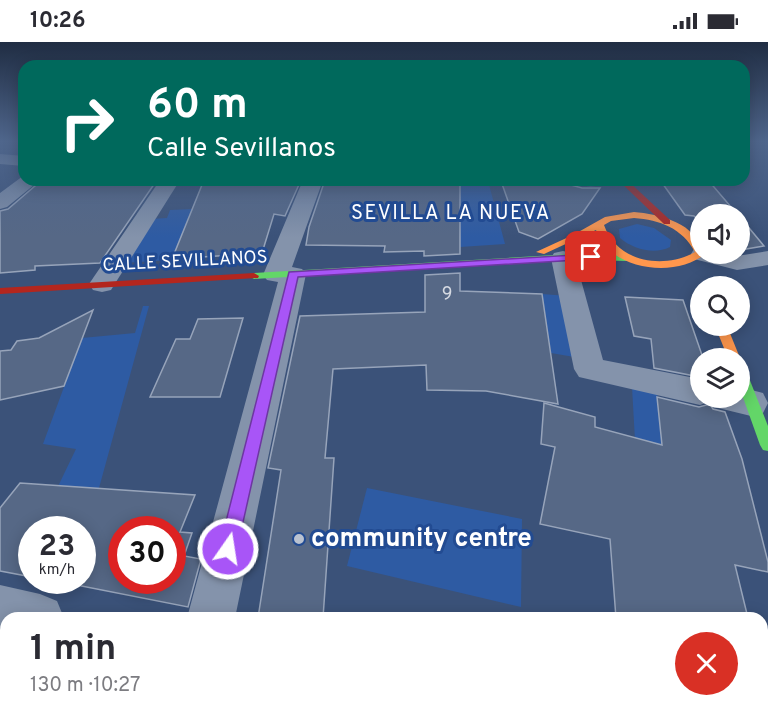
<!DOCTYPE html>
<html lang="en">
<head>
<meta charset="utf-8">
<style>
  :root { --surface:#fff; --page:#f7f7f7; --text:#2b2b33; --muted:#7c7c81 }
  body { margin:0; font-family:Overpass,sans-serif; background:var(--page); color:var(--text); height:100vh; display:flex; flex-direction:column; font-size:22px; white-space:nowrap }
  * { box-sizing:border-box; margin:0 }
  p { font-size:20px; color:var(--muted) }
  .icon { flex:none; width:33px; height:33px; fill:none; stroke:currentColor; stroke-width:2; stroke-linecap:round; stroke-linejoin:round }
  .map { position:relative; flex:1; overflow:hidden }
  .details { position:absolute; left:0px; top:570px; width:768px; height:114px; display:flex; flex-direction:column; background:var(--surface); border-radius:18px 18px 0 0; box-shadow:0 3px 15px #0003 }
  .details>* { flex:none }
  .hud { position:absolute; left:18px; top:18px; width:732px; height:126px; border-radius:18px; box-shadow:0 3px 15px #0003; background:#00695c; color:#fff; overflow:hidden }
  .buttons { position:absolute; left:690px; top:162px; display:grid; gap:12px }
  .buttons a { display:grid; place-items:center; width:60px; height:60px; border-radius:50%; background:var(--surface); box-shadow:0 3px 15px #0003; font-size:30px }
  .speed { position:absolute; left:18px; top:474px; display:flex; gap:12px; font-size:30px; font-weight:700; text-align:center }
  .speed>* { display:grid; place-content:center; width:78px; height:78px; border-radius:50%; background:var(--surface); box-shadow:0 3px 15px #0003; line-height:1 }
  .speed small { font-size:15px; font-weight:400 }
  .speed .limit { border:9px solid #d22; background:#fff; color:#111 }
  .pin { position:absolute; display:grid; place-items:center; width:51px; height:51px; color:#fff; margin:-26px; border-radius:12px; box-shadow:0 3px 9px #0006 }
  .me { position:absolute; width:66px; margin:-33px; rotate:13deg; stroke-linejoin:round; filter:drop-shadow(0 0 4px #0008) }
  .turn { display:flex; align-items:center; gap:21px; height:126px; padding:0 30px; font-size:27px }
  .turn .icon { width:78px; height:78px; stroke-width:2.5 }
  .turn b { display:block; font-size:42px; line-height:51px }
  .round { display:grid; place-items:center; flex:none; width:63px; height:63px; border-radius:32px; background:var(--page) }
  .overview { display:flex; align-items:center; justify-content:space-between; height:102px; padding:0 30px }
  h1 { font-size:36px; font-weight:700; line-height:45px }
  .status { display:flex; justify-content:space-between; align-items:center; height:42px; padding:0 30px; background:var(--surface); direction:ltr }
  .status svg { height:16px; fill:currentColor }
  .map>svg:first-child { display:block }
</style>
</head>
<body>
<div class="status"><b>10:26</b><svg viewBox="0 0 49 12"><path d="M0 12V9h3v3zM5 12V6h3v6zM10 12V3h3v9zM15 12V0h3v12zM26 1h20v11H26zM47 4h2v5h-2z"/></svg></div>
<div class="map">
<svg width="768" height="684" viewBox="0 0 768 684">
  <rect width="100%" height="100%" fill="#3b5279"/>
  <g fill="#2e5ba3">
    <path d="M450,138L488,139L505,202L460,205V186Z"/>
    <path d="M193,167L171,218L122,221L150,177L167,176L170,168Z"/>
    <path d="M637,182L654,186L671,198L670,205C654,213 633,207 620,196L619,187Z"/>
    <path d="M542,252L568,254L580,316L551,311Z"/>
    <path d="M143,264H149L99,446L76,487L37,488L76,407L43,402L82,296L135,291Z"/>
    <path d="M632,345L657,350L664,422L636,416Z"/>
    <path d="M367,446L522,477L521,565L347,524Z"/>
  </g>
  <g fill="#566886" stroke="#97a4ba" stroke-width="1.5" fill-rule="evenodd">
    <path d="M42,138H157L100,221L35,224V228L0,231V169L8,167Z"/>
    <path d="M204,138H301L285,174L274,172L262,211L172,217Z"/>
    <path d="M325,138L460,139V212L424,214V209L384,210L385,204L306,203L309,185Z"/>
    <path d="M660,138H708L737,172H700V180L694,174L685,173Z"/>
    <path d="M501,139L571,143L582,146H600L582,172L538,197L519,190Z"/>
    <path d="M740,175L764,204L740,208Z"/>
    <path d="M460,231V249L542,252L558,362L486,349L427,348L426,323L333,327L325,416H334L323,576H258L281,428L268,426L300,274L425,270V233Z"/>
    <path d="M625,255L683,258L703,316H700V335L654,326L651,297L634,294Z"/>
    <path d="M93,268L64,344L0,358V309L11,308L17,299L39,296Z"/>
    <path d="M243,276L220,355H150L176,297H190L198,277Z"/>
    <path d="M657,355L699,365L710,362L713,367L725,370L742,417L768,520V530L735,523L748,576H616L610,497L540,482L555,405L541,402L544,361L595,375V385L662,403Z"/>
    <path d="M20,441L195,453L180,490L192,491L184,514L201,517L188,565L51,538H82V488H32V535L0,529V466ZM122,488H172V538H122Z"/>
  </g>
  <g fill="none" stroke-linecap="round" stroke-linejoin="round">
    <g fill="#8493ab" fill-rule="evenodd">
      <path d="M0,112L24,114V124L0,122Z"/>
      <path d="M23,134L24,138H40L7,165L0,167V151Z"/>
      <path d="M160,138H180L111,248L102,250L93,248L89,242Z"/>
      <path d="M303,138H323L292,225L302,227L306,232L235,576H187L278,240L267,238L263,233Z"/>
      <path d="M570,138H612L609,142C598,145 584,145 573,142Z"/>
      <path d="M700,205V212L737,214L768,209V223L737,228L694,217L691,212L694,207Z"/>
      <path d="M563,209L572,211L575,216L603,318L700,337V356H740V345L763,351L768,361L763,371L751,374L714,365L711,359L700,363L579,335L574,327L551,216L554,211Z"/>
      <path d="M0,543L40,552L57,559L64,576H6V593L0,591Z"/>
      <path d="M160,678H216L215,684H159Z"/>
    </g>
    <g fill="#63d668" fill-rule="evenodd">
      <path d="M571,212L630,213L635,216L630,219L571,218L254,237L249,234L254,231Z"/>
      <path d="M740,326L747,331L768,384V409L763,408L760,403L740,347Z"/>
    </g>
    <g fill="#ff974d" fill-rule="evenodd">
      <path d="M634,170C658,172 700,181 700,212H705C675,237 609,228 596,188L544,212L536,210L573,193L605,175ZM634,176C660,178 682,186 695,210C663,228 617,220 604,183L611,179Z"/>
      <path d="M715,284H727L740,316V318L728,316Z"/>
    </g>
    <g fill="#b3261e" fill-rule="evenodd">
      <path d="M618,138H627L670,178V182H664Z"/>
      <path d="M254,231L259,234L258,236L0,252V246Z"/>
    </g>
  </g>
  <linearGradient id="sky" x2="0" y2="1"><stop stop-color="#202d43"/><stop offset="0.51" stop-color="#4f668c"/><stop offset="1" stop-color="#4f668c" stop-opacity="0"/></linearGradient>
  <rect width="768" height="195" fill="url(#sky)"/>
  <path fill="#a855f7" stroke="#6d37a1" stroke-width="1.5" d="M591,212L594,213V217L298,235L237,507L234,514L228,516L221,514L219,507L289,230Z"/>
  <circle fill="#bac2d0" stroke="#224b92" stroke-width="2" cx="299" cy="497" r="6"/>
  <g text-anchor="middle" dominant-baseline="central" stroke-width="6" stroke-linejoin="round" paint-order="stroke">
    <g font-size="18" fill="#fff" stroke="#224b92">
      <text transform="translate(185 220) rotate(-3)">CALLE SEVILLANOS</text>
    </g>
    <g font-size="18" fill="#d5d9e1">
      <text x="447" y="252">9</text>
    </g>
    <g font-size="20" letter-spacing="1.5" fill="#fff" stroke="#224b92">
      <text x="451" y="172">SEVILLA LA NUEVA</text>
    </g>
    <g font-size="26" font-weight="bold" fill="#fff" stroke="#224b92" text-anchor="start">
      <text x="311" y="497">community centre</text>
    </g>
  </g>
</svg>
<div class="buttons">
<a><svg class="icon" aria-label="sound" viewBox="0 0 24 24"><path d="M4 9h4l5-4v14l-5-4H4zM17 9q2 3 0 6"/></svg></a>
<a><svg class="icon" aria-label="search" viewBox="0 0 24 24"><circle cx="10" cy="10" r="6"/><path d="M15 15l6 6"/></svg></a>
<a><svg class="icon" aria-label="layers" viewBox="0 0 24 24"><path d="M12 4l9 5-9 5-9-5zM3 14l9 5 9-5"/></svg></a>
</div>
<div class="speed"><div>23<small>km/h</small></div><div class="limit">30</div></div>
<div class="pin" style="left:591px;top:215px;background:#d93025"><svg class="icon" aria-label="arrive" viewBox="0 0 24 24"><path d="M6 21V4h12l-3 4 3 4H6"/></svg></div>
<svg class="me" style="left:228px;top:507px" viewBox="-20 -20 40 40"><circle r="17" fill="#a855f7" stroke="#fff" stroke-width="3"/><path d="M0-11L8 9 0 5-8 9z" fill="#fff"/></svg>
<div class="hud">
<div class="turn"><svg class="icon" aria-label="right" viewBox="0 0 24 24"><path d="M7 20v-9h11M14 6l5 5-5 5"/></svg><div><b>60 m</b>Calle Sevillanos</div></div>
</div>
<section class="details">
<div class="overview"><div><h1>1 min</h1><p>130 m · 10:27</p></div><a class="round" style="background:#d93025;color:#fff"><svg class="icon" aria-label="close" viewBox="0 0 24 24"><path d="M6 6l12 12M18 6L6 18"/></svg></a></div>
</section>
</div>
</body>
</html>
